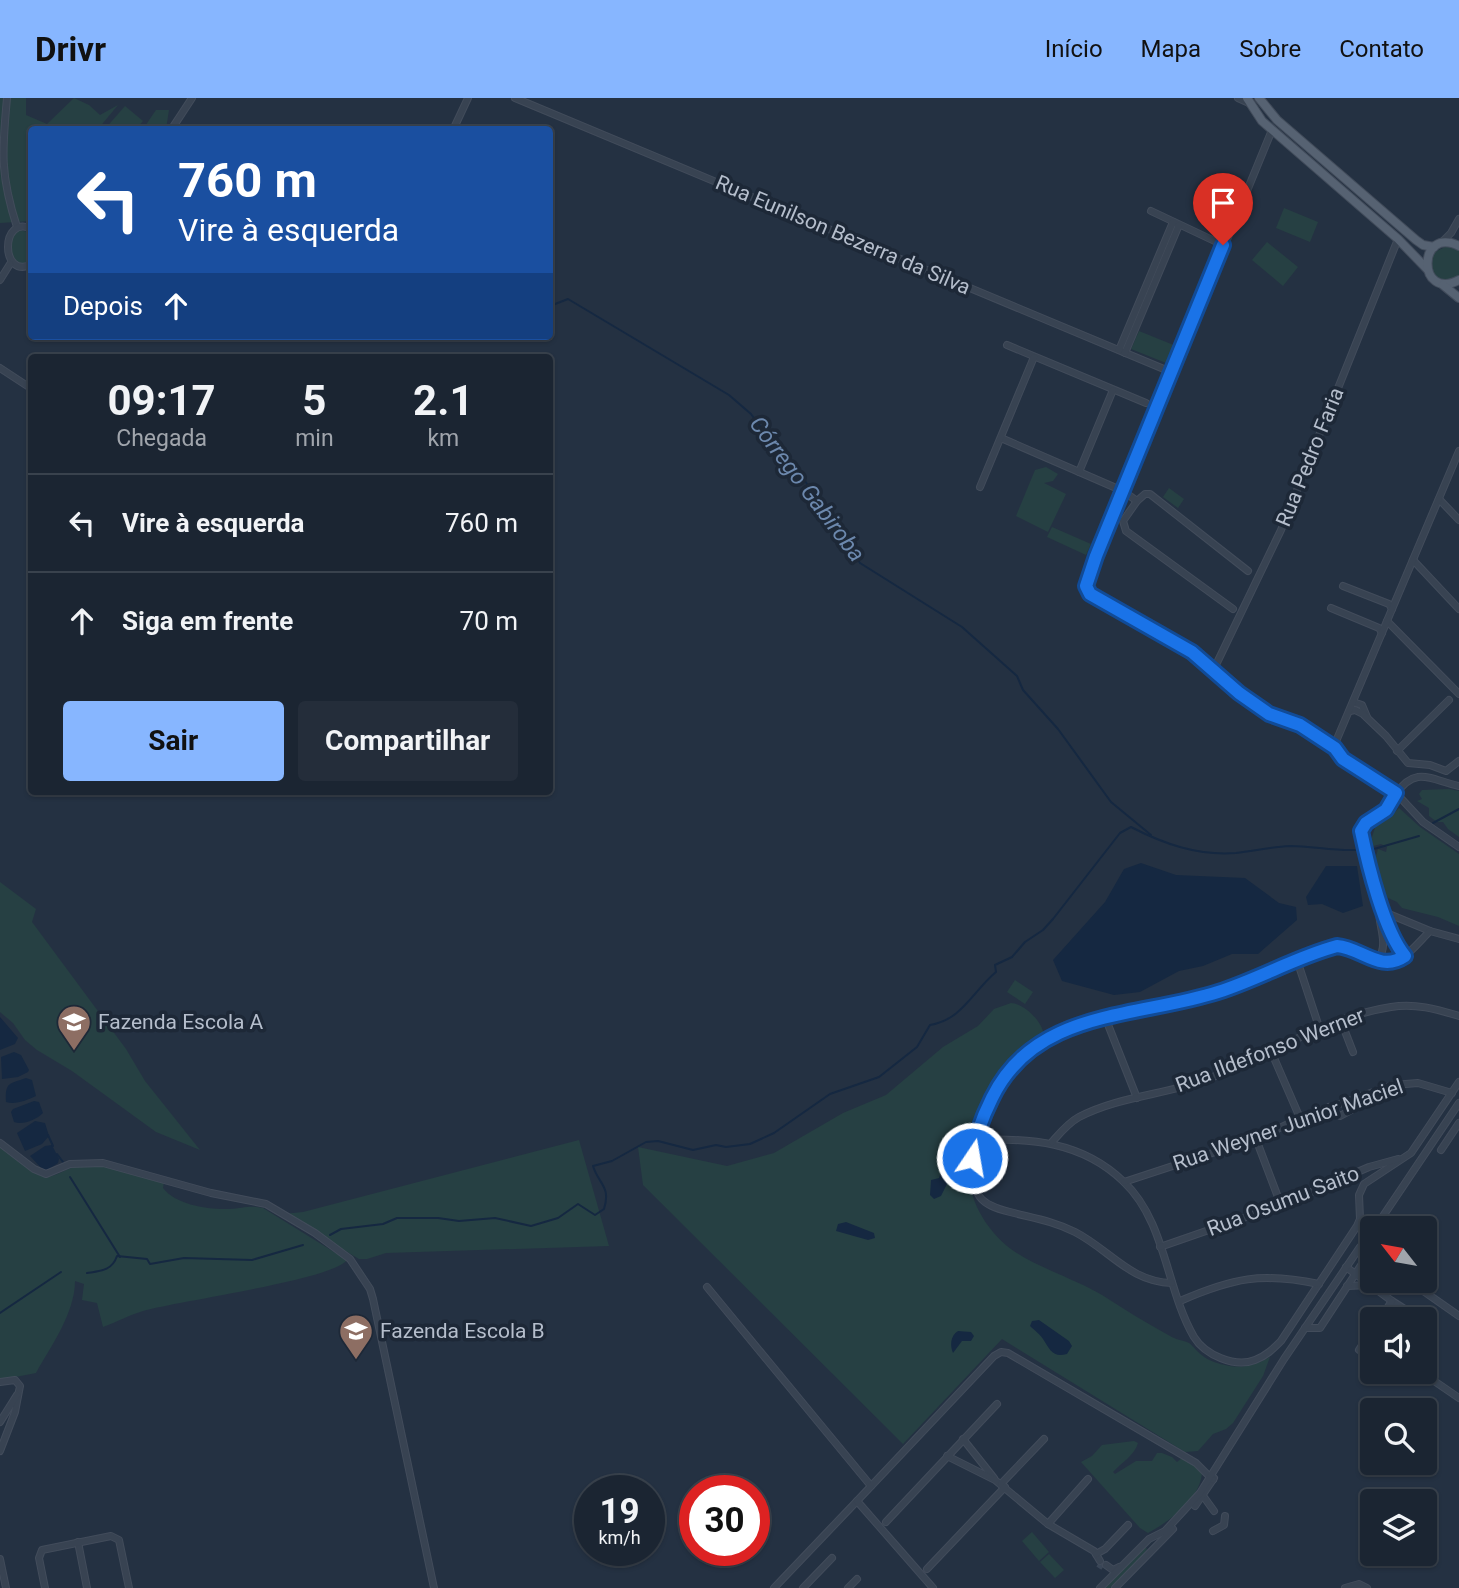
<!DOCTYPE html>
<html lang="pt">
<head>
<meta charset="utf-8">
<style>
  :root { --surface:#1b2532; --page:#242d3a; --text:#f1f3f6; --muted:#a0a5ac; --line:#39424d; --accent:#87b6ff }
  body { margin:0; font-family:Roboto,sans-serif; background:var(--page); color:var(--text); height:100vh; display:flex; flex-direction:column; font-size:26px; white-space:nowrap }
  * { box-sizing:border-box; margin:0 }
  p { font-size:23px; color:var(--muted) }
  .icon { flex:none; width:38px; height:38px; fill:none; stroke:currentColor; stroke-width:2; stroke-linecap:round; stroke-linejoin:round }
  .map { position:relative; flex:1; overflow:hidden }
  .drawer { position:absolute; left:28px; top:256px; width:525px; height:441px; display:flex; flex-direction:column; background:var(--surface); border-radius:7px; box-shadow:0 2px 5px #0004,0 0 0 2px var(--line) }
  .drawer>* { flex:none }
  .top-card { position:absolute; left:28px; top:28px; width:525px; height:214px; border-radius:7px; box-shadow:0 2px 5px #0004,0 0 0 2px var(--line); background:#1a4fa0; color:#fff; overflow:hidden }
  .needle { width:46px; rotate:301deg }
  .buttons { position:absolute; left:1360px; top:1118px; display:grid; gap:14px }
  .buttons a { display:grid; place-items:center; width:77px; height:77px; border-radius:7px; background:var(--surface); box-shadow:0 2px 5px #0004,0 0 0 2px var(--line); font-size:35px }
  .speed { position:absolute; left:574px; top:1377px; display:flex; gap:14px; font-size:35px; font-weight:700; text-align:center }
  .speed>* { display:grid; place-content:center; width:91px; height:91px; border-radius:50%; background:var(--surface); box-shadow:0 2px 5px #0004,0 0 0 2px var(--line); line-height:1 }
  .speed small { font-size:18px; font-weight:400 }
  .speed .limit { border:10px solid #d22; background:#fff; color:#111 }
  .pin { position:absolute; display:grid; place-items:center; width:60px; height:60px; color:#fff; margin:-72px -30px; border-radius:50% 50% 50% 0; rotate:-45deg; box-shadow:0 0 7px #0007 }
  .pin .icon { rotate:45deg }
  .me { position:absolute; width:77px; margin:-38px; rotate:12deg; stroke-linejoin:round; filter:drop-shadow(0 0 5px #0008) }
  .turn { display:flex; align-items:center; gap:24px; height:147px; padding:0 35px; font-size:32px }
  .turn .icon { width:91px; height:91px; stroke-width:2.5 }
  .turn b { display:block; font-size:49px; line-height:60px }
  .then { display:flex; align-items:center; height:66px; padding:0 35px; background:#0003; gap:14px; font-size:26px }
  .eta { display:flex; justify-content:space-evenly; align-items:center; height:119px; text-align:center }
  .eta b { font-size:42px; font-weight:700; line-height:49px }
  .button { display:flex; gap:14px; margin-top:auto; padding:14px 35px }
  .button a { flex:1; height:80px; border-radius:7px; background:var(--accent); color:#111; font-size:28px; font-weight:700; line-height:80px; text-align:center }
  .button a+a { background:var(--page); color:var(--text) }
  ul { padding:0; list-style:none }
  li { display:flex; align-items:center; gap:21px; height:98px; padding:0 35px; border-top:2px solid var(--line) }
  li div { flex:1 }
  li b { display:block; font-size:26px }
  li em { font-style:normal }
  header { display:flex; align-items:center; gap:42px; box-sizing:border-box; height:98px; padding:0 35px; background:var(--accent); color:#111 }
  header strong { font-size:33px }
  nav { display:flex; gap:38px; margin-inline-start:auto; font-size:24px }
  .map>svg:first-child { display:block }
</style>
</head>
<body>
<header>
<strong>Drivr</strong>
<nav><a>Início</a><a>Mapa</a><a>Sobre</a><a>Contato</a></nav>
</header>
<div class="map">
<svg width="1459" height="1490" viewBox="0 0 1459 1490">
  <rect width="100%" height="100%" fill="#243142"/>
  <g fill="#264043">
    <path d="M0,0H26V17L47,26L74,0L89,7L100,17L118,7L98,31L32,32L31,123L0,125Z"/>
    <path d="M125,8L143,23L136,31H105Z"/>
    <path d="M156,12H169L166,31H143Z"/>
    <path d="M1284,110L1318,124L1310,144L1276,130Z"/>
    <path d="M20,132L31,135V162L22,166L7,157L5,147L7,140Z"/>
    <path d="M1267,144L1298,169L1283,188L1252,162Z"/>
    <path d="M1447,148L1459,153V179C1438,190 1424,174 1435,154Z"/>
    <path d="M1139,233L1176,248L1170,263L1166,265L1131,251Z"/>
    <path d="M1046,369L1058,376L1053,383L1044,385L1066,396L1048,434L1016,418L1035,372Z"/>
    <path d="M1169,390L1184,401L1178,410L1163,399Z"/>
    <path d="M1052,429L1091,446L1086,457L1047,439Z"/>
    <path d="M1449,691L1459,693V739L1448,731L1443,724H1437L1429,718V710L1417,703L1422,701L1419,696L1422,692Z"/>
    <path d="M1399,710L1420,729L1459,756V828L1438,819L1402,810L1397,804L1386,799L1375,762L1378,751L1386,754L1387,749L1381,746L1373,748L1371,742L1376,727L1388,721Z"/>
    <path d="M0,784L36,811L32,824L126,951L145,983L200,1052L156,1034L72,973L37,952L25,942L13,925L0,914Z"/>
    <path d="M1015,882L1033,894L1025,906L1007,894Z"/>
    <path d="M1011,905C1025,906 1043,924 1044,938C976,987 932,1082 1007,1148C1031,1168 1074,1180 1102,1197C1124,1211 1146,1225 1170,1238C1176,1242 1183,1242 1189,1245C1191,1246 1195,1251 1197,1253C1205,1261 1214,1265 1225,1267C1241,1271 1256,1267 1270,1259L1263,1278L1233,1325L1226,1331L1213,1336L1198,1353L1185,1354L1002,1241L903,1346L643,1087L638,1049L727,1068L774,1055L843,1015L886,997L943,949L978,928L994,911Z"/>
    <path d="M579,1042L609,1148L386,1155L367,1161H359L283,1116L303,1114Z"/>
    <path d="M0,1048L43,1079C56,1080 65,1070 79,1068C108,1065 137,1077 164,1084L163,1090C176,1107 209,1112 230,1111C243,1110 250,1107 263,1110L347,1162C332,1182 177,1203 143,1213C129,1217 117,1224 103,1229L97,1205L82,1202L84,1186L75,1183C75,1215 51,1248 36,1275L0,1282Z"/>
    <path d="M1134,1343L1138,1345C1135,1357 1121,1365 1113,1374L1115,1376L1136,1363H1152L1157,1355H1162L1172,1359L1177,1364L1182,1360L1193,1365L1202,1375C1200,1401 1170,1423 1148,1435L1140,1430L1081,1364L1092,1358L1102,1347Z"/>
    <path d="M1032,1434L1049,1454L1039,1463L1022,1443Z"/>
    <path d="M1145,1449L1147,1451L1144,1456L1110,1490H1104Z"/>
    <path d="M1049,1456L1064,1472L1055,1480L1040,1464Z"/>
  </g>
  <g fill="#152841">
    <path d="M1141,765L1176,777L1245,780L1279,805L1296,809L1297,822L1258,856H1232L1203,868L1179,873L1140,894L1114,897L1062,883L1053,862L1105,804L1124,771Z"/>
    <path d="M1326,768H1357L1363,808L1343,815L1322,806L1308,807L1306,799Z"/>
    <path d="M0,919L18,940L15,946L0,952Z"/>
    <path d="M14,954L21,957L29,972L28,974L18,979L2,981L1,959Z"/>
    <path d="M26,980L32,982L36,998C27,1002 16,1007 6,1004C5,984 9,986 26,980Z"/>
    <path d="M34,1003L39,1004L43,1015C36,1022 23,1027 14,1024L11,1014L13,1011Z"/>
    <path d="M35,1023L45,1025L49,1038L42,1046L25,1053L17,1035Z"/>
    <path d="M52,1047L59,1061L58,1065L49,1071L43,1072L30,1058L45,1048Z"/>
    <path d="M942,1051L947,1052L953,1063L948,1084L941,1098L934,1101L930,1097L931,1082L939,1080C944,1070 935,1059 942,1051Z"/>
    <path d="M846,1124L874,1135L875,1140L868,1142L836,1133L838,1126Z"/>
    <path d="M1039,1222L1069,1243L1072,1248L1067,1256C1053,1260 1050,1252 1043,1241C1040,1236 1034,1232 1030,1228L1032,1223Z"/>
    <path d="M958,1233L971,1234L974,1238L971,1243H962L953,1255C950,1248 950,1238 958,1233Z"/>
  </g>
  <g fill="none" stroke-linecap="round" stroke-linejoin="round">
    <g stroke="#152841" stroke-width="2">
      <path d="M550,208L568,201L729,297L751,316L777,351L797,371L860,465L962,529L1017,578L1023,592L1058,631L1111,704L1151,737"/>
      <path d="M1433,725L1459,711"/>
      <path d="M1374,751L1419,738"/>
      <path d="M48,1037L53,1048"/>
      <path d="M57,1056L63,1064"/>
      <path d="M70,1079L120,1159"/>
      <path d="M330,1137L341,1131L383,1126L397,1120H438L459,1123L495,1120L531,1128L558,1120L578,1106L595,1117L604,1111C611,1088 599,1087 593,1068L612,1063L646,1044L658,1043L693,1052L716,1047L726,1049L750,1046L774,1035L830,996L879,979L917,949L930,927C962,922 973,893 996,874L995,867L1012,859L1025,844L1043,832L1053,821L1120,735L1131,729C1164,746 1198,758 1236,755C1254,753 1271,749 1290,748C1312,748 1333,753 1355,752"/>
      <path d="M87,1175C100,1173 112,1173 117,1158L147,1161L150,1166L184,1160L252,1162L303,1147"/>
      <path d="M0,1215L61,1174"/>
    </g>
    <path stroke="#3a4657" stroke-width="6" stroke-dasharray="6 3" stroke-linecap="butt" d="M1098,1466L1104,1470"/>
    <g stroke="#424c5b" stroke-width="8">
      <g id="minor">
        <path d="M7,0C2,53 0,77 17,129"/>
        <path d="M515,0L1171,274"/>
        <path d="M1238,0L1249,5"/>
        <path d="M171,32L192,0"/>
        <path d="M453,32L468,0"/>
        <path d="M1272,32L1088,480L1086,488L1090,496L1191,554L1204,563L1220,580L1269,616L1300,627L1335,650L1343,661L1396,695L1423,724L1459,749"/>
        <path d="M1151,113L1223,147"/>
        <path d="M32,131C0,115 0,183 32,166"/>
        <path d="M1442,144L1451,135L1459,121"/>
        <path d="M0,182L10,166"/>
        <path d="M1007,247L1146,305"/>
        <path d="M1119,252L1173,124"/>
        <path d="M1125,255L1179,127"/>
        <path d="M0,270L32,291"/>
        <path d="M1001,340L1123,393L1137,403"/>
        <path d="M1079,374L1113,292"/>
        <path d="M980,389L1034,259"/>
        <path d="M1439,401L1459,422"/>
        <path d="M1413,462L1459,511"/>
        <path d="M1343,488L1389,506L1392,511"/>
        <path d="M1331,510L1379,530L1382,535"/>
        <path d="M1233,511L1126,433L1123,423L1137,403L1145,396H1150L1248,473"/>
        <path d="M1387,523L1459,596"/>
        <path d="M1213,573L1281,432L1398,141"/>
        <path d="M1353,604L1362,607L1367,619"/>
        <path d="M1350,613L1355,612L1363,616L1386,638L1408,665L1430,667L1446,673L1459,663"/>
        <path d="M1335,650L1337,641L1459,353"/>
        <path d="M1397,653L1449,602"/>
        <path d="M1384,814L1430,833"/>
        <path d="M1405,858C1388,838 1362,757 1362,731C1369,721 1380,719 1387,710C1391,706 1393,700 1396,696C1416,667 1431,682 1459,688"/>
        <path d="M1297,862L1320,932"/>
        <path d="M1378,863C1390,843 1377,828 1379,806"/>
        <path d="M1105,919L1137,1000"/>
        <path d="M1341,923L1353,954"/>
        <path d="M1271,953L1300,1020"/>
        <path d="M1329,1009L1340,1018L1355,1010L1361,998"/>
        <path d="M1256,1041L1281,1107"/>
        <path d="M975,1042C1030,1040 1082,1043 1124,1084C1166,1124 1166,1191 1194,1239C1205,1257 1235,1270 1255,1262C1266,1258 1273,1251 1281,1243L1357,1128L1360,1121L1359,1097L1364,1086L1411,1055L1459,984"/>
        <path d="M1052,1044C1060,1035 1068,1025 1079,1019C1117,999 1162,997 1202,983C1265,961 1324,919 1391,909C1415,905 1436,911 1459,918"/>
        <path d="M0,1045L34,1071L46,1076L70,1066L103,1065L211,1095L266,1106L315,1135L350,1161L370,1191L373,1201L434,1490"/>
        <path d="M1441,1052L1459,1025"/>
        <path d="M1124,1084L1261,1039L1300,1020L1393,987L1418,985L1452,995"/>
        <path d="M1375,1130L1459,1005"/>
        <path d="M1160,1149L1281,1107L1369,1069L1398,1061"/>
        <path d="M1346,1169L1392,1203L1422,1222"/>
        <path d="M1409,1183L1459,1218"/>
        <path d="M1172,1185C1130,1184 1110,1152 1075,1134C1053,1123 1033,1120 1010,1114C978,1106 974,1098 973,1066C972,1045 980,1025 989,1006C1037,910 1129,922 1217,894C1254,883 1290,865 1326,851C1356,842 1377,874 1398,863C1410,856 1420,843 1430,833L1459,841"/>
        <path d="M1347,1188L1370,1187"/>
        <path d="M707,1189L871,1388"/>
        <path d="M1180,1203C1233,1180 1261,1174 1319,1186"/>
        <path d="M1379,1222L1392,1203"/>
        <path d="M1305,1230H1320L1369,1155"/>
        <path d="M1359,1252L1372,1232"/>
        <path d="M1421,1274L1459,1300"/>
        <path d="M0,1284L15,1282L20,1288L15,1314L0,1353"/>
        <path d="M0,1324L17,1297"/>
        <path d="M963,1341L994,1380"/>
        <path d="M947,1358L995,1382L1048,1426L1094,1453L1100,1463"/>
        <path d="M1001,1386L1044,1341"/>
        <path d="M1201,1395L1214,1413"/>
        <path d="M1195,1408L1214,1380"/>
        <path d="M886,1424L997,1306"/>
        <path d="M1048,1426L1088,1381"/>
        <path d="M1213,1433L1224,1427L1225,1418"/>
        <path d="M78,1444L87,1490"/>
        <path d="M1096,1456L1105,1451L1128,1427"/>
        <path d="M0,1461L6,1490"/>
        <path d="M1106,1467L1113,1472L1119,1469"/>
        <path d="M927,1471L1005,1389"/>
        <path d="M45,1490L39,1460L42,1452L111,1438L119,1442L129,1490"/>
        <path d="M774,1490L857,1403"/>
        <path d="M803,1490L832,1460"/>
        <path d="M848,1490L857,1481"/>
        <path d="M933,1490L857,1403L994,1258L1001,1254L1008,1255L1196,1365L1213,1382"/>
        <path d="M1100,1490L1149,1441L1165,1433L1200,1395L1284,1261L1360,1149L1372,1135"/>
        <path d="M1115,1490L1173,1431"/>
        <path d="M1345,1490L1359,1486L1367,1490"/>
      </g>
    </g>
    <g stroke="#424c5b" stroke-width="10">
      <g id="major">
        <path d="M1247,0L1262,23L1398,141L1428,172"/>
        <path d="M1259,0L1277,22L1416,142L1423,147L1434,149"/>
        <path d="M1459,148C1417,127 1417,204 1459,182"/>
        <path d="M1443,187L1459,200"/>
      </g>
    </g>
    <use href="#minor" stroke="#384352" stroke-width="6"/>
    <use href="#major" stroke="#566272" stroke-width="8"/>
  </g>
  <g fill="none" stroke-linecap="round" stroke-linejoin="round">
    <g stroke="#114b97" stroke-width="18">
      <path id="route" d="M972,1060C975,1038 982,1020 992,1000C1035,911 1137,920 1218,894C1259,881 1296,859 1337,848C1362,850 1380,875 1405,858C1384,833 1368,767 1361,733L1366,725L1386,712L1396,695L1343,661L1335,650L1300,627L1269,616L1239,595L1192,554L1090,496L1086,488L1096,458L1223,147"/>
    </g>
    <use href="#route" stroke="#1a73e8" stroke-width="12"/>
  </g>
  <defs>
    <g id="university-pin" transform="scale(1.75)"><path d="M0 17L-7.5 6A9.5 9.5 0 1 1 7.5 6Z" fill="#8d6e63" stroke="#1d2837"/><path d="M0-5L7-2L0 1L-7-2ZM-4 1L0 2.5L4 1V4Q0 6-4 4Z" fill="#fff"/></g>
  </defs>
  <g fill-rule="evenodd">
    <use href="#university-pin" x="74" y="924"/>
    <use href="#university-pin" x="356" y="1233"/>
  </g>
  <g text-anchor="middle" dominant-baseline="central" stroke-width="7" stroke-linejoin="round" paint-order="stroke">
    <g font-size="21" fill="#b5becc" stroke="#1d2837">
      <text transform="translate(843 137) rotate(23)">Rua Eunilson Bezerra da Silva</text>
      <text transform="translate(1310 359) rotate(-68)">Rua Pedro Faria</text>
      <text transform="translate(1270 952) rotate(-21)">Rua Ildefonso Werner</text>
      <text transform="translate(1288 1027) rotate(-19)">Rua Weyner Junior Maciel</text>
      <text transform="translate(1283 1103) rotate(-21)">Rua Osumu Saito</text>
    </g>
    <g font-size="21" fill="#b5becc" stroke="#1d2837" text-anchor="start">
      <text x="98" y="924">Fazenda Escola A</text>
      <text x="380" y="1233">Fazenda Escola B</text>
    </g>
    <g font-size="23" font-style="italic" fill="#6c88ad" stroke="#1d2837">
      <text transform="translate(807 391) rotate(53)">Córrego Gabiroba</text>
    </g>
  </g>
</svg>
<div class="buttons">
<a><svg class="needle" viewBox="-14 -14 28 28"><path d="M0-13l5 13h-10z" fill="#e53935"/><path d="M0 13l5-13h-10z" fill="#a0a5ac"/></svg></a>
<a><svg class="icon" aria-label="sound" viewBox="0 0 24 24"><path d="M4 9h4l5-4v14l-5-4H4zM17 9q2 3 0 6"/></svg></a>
<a><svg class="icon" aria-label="search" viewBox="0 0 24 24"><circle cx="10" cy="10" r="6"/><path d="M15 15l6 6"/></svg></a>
<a><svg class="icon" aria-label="layers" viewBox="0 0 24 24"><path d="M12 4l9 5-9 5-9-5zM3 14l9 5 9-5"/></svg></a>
</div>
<div class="speed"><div>19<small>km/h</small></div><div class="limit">30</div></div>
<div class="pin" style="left:1223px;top:147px;background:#d93025"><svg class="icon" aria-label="arrive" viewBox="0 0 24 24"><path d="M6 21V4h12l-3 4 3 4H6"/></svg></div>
<svg class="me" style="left:972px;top:1060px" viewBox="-20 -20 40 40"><circle r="17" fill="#1a73e8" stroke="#fff" stroke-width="3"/><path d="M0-11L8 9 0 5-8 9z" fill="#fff"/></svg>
<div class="top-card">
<div class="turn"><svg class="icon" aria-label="left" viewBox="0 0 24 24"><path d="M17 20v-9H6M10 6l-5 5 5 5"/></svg><div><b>760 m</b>Vire à esquerda</div></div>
<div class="then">Depois<svg class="icon" aria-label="ahead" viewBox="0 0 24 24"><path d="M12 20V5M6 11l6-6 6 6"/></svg></div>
</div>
<section class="drawer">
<div class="eta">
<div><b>09:17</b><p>Chegada</p></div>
<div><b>5</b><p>min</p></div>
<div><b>2.1</b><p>km</p></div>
</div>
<ul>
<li><svg class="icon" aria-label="left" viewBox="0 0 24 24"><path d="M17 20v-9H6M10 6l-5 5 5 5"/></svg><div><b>Vire à esquerda</b></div><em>760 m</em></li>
<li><svg class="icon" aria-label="ahead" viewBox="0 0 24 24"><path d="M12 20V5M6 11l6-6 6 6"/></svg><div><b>Siga em frente</b></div><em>70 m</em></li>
</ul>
<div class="button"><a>Sair</a><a>Compartilhar</a></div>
</section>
</div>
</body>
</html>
